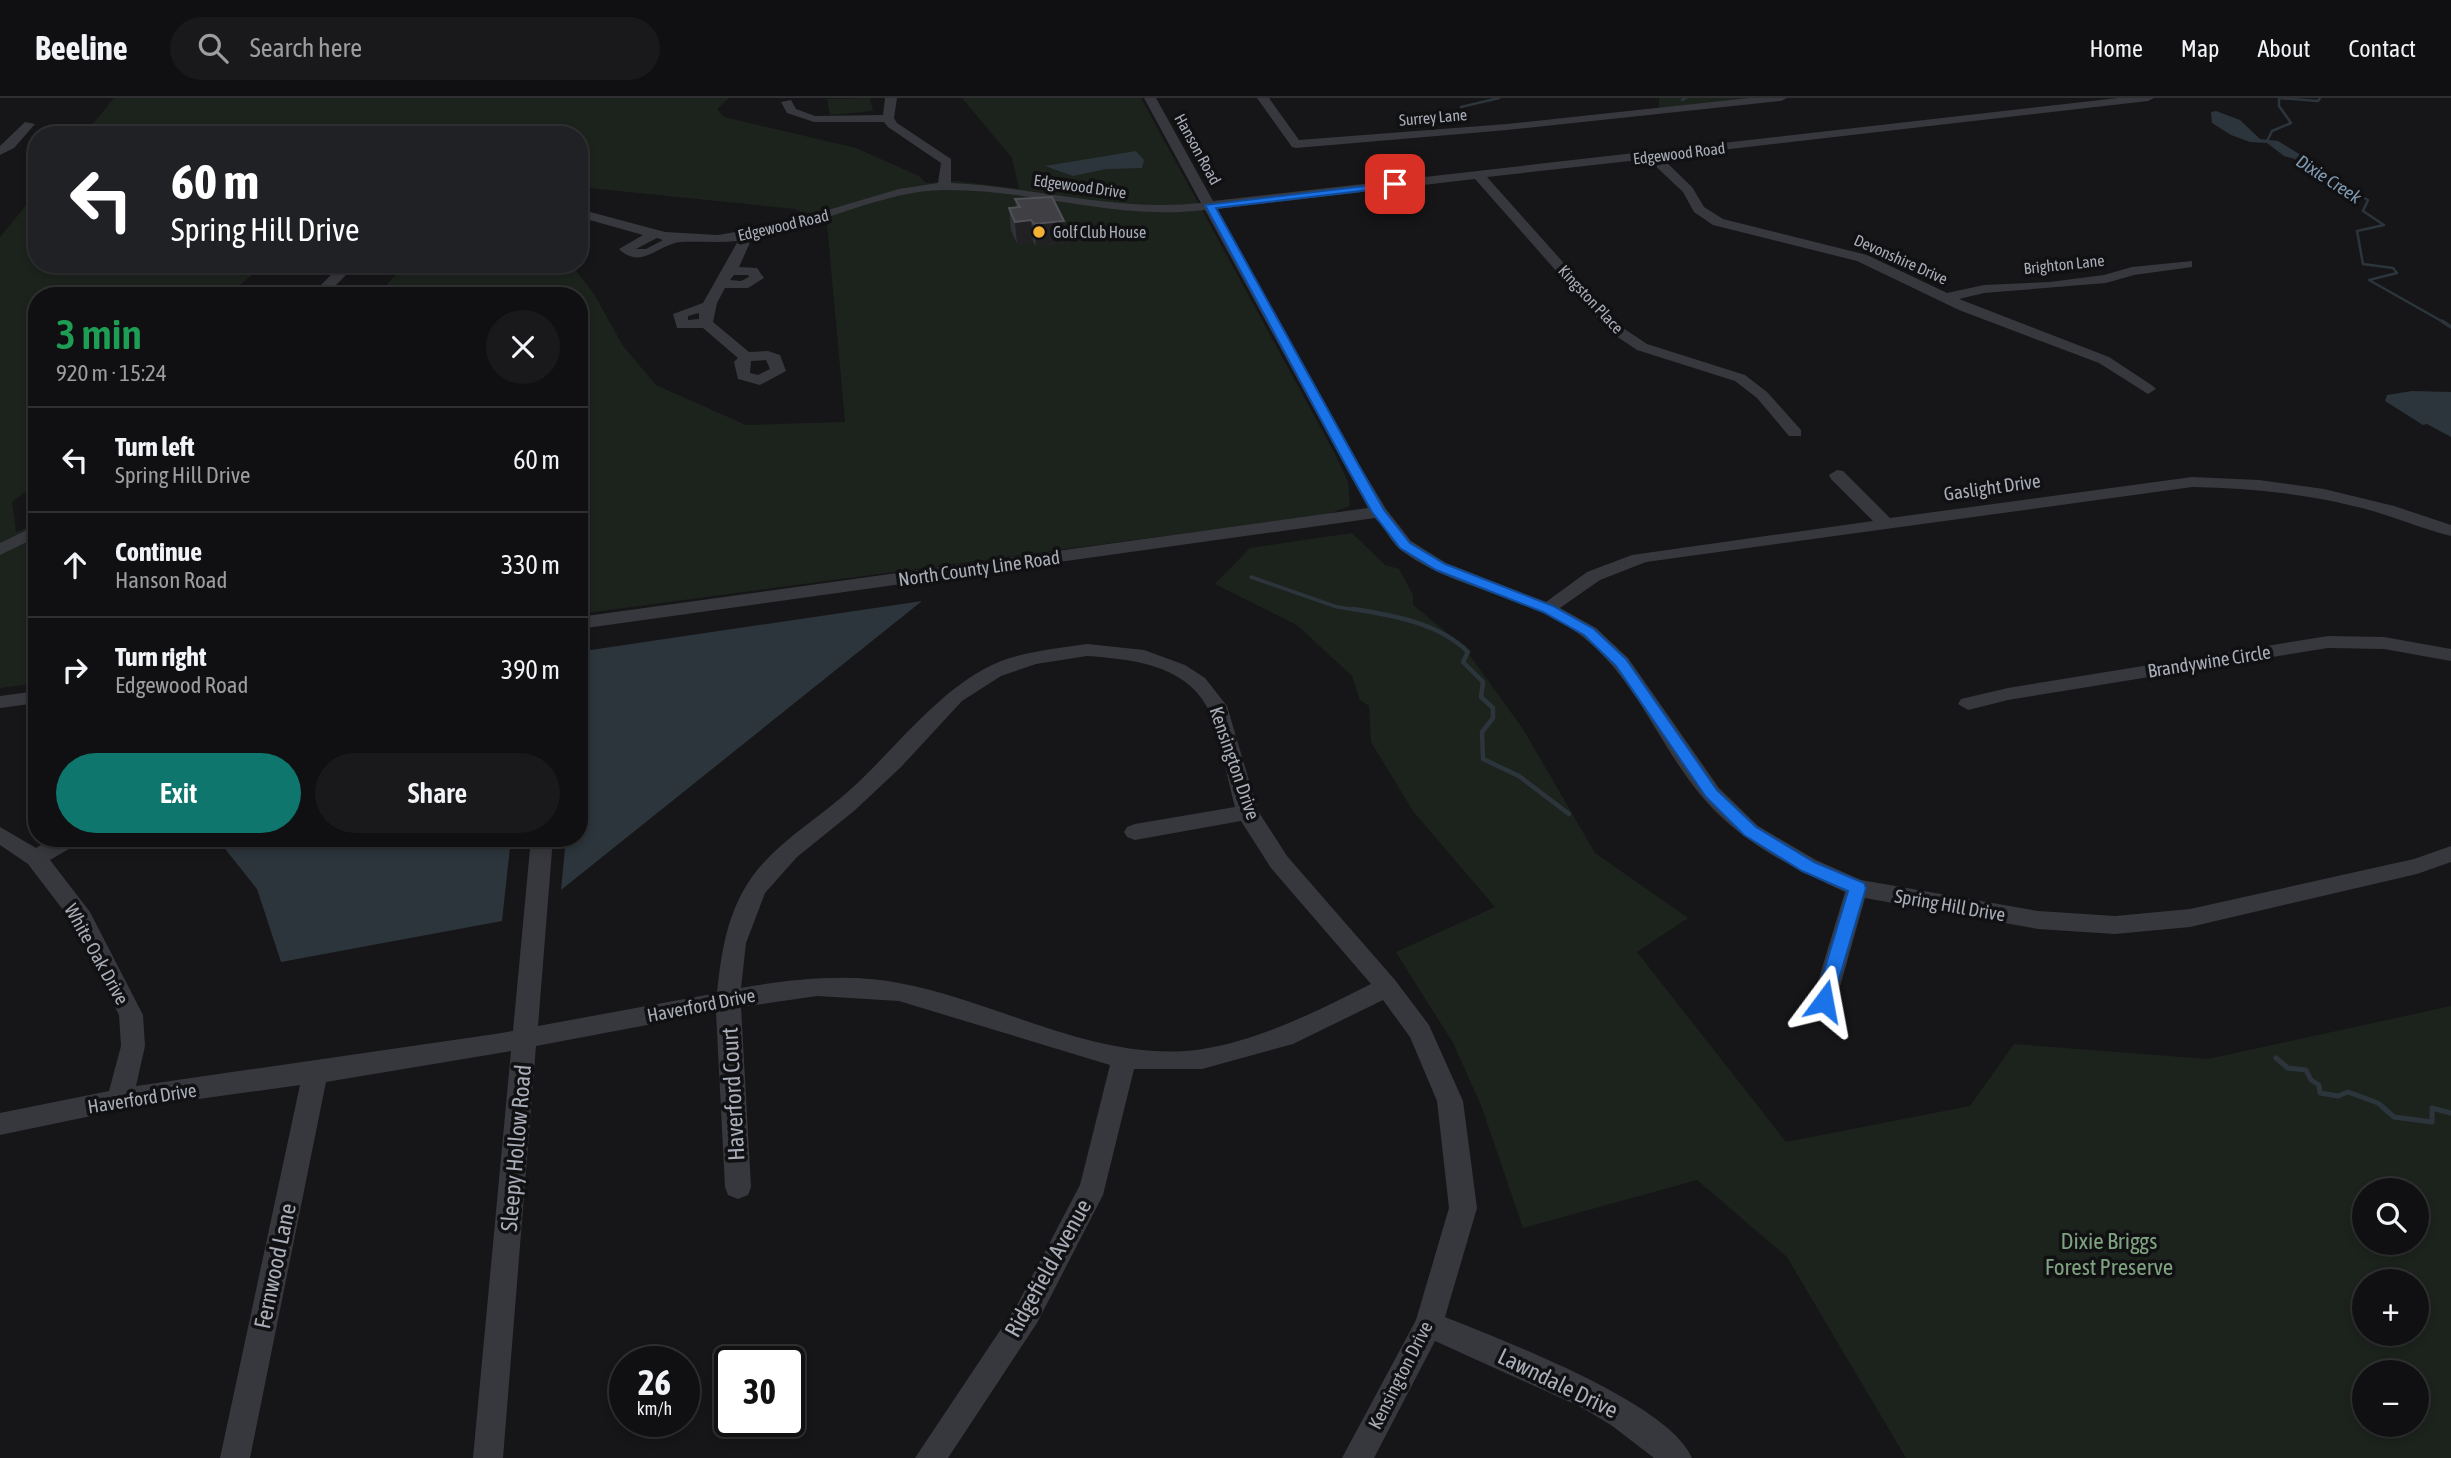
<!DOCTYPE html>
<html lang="en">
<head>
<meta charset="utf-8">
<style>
  :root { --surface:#101012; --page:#19191b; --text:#f1f3f6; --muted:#9c9d9f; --line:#303032; --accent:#0f766e }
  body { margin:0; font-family:"Asap Condensed",sans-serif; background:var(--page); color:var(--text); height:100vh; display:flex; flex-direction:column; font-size:26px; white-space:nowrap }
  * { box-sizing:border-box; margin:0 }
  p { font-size:23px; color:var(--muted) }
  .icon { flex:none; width:38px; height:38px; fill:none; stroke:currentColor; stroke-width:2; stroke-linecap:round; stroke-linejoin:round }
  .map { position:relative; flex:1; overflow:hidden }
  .sheet { position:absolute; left:28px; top:189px; width:560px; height:560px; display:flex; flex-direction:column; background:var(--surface); border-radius:28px; box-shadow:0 4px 10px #0003,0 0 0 2px var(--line) }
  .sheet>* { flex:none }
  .top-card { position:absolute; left:28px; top:28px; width:560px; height:147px; border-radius:28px; box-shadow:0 4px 10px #0003,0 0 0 2px var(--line); background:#202124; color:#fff; overflow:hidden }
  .tools { position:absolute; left:2352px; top:1080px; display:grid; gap:14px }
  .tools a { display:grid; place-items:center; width:77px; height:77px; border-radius:50%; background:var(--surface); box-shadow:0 4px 10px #0003,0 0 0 2px var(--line); font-size:35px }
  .speed { position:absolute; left:609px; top:1248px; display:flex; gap:14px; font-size:35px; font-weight:700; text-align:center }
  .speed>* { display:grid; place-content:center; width:91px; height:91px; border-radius:50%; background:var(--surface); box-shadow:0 4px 10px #0003,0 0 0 2px var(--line); line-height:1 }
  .speed small { font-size:18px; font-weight:400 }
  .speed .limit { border:4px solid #111; border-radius:10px; background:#fff; color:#111 }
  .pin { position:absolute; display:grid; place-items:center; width:60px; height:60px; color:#fff; margin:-30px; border-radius:14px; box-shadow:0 4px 10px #0006 }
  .me { position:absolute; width:77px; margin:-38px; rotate:13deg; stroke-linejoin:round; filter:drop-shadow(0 0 5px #0008) }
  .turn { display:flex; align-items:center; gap:24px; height:147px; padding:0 28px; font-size:32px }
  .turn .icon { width:91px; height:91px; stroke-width:2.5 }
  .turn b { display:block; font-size:49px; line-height:60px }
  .round { display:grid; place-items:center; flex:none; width:74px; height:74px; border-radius:37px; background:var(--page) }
  .overview { display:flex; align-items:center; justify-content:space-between; height:119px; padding:0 28px }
  h1 { font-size:42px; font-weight:600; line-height:52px; color:#1e9e55 }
  .cta { display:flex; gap:14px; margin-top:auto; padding:14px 28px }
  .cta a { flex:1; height:80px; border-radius:42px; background:var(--accent); color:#fff; font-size:28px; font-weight:600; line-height:80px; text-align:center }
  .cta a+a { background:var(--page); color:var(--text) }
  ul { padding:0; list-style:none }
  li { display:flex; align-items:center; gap:21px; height:105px; padding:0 28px; border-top:2px solid var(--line) }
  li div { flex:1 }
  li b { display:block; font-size:26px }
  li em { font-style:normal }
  header { display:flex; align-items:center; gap:42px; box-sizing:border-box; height:98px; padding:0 35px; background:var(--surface); border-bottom:2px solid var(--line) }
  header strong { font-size:33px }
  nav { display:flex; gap:38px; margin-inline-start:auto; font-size:24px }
  .search { width:490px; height:63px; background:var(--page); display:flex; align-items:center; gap:18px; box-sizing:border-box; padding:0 24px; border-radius:38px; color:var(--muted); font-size:26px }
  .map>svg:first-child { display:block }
</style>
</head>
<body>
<header>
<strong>Beeline</strong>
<div class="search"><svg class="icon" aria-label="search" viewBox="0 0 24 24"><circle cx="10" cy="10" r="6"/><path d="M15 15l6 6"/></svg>Search here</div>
<nav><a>Home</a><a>Map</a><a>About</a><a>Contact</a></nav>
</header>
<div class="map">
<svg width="2451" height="1360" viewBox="0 0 2451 1360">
  <rect width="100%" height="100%" fill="#161618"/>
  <g fill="#1c231d" fill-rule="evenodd">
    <path d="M114,0H729L717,11L724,19L856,50L919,78L926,85L957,83L1019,91L1012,60L962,0H1141L1335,356L1348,384L1350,408L1328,416L579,516V198H383L388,185L406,166H571L594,196L623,248L656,287L746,327L845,324L827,126L795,111L579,89V37H84Z"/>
    <path d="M870,0L873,13L830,17L827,1Z"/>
    <path d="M1659,0H1751L1659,10Z"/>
    <path d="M37,94V166H265L227,198H37V385L12,404L16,434L37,426V585L0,590V139Z"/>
    <path d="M1352,435L1385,467L1399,471L1413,497V507L1463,548L1523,631L1595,755L1688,820L1637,854L1786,1044L1970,1008L2014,946L2208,961L2451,908V1360H1906L1787,1159L1697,1082L1523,1130L1481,1007L1453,945L1396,854L1495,809L1413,713L1371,644L1369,608L1360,602L1352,578L1297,527L1215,486L1250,450ZM2364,1092H2417V1144H2364ZM2364,1183H2417V1236H2364ZM2364,1274H2417V1326H2364Z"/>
  </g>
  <g fill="#2c353c">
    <path d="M2216,13L2240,22L2260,41L2278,43L2319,68L2284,58L2267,45L2250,44L2231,37L2212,25L2211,14Z"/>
    <path d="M1136,53L1144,62L1142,70L1106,71L1073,78L1045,68Z"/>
    <path d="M2412,293L2451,294V339L2427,326L2423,327L2385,303L2387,297Z"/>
    <path d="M922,503L561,792L566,740H579V604L584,553Z"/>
    <path d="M232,740H511L502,823L281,864L257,791L222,747Z"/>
  </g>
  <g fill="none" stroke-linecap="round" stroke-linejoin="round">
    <g stroke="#2c353c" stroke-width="2.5">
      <path d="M1682,2L1686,0"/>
      <path d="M1461,9L1499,0"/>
      <path d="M2271,45L2267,43L2272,33L2291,25L2279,8V0L2318,3L2320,0"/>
      <path d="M2296,61L2368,102L2363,113L2384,127L2357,133L2363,166L2393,170L2397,175L2369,182L2445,225"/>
    </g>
    <g stroke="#2c353c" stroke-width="3.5">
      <path d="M2442,223L2451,229"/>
      <path d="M1251,479L1337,509L1365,513"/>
    </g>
    <path stroke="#2c353c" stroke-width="4.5" d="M1353,511C1392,517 1439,525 1468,554L1463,564L1483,584L1481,599L1493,610V620L1482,634L1483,661L1519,678L1569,716"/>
    <path stroke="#2c353c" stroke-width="5" d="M2276,960L2288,970L2306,972L2311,982L2319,987L2320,995L2338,998L2348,994L2378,1005L2394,1019L2432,1024V1010L2451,1015"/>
    <g fill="#37383d" fill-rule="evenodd">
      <path d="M885,0H897L894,20L897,25L951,61V85C1035,89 1116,114 1201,105L1144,0H1156L1213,103L2118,0H2154L2148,3L1661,59L1692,89L1704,109L1723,121L1867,157L1947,195L1984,187L2050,184L2104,177L2132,169L2192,163V169L2134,177L2106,185L1984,195L1959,201L2109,259L2153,288L2156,291L2148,296L2099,265L1959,212L1857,163L1713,127L1694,114L1683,94L1648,61L1487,79L1620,228L1647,246L1745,277L1767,294L1801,332V338H1789L1757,300L1735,283L1637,252L1610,234L1475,81L1217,111L1359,366L1386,411L1411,443L1446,465L1546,504L1587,474L1632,457L1873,423L1831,381L1829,377L1837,372L1843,373L1890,420L2192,379L2259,382L2324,391L2394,408L2451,427V438C2418,430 2386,415 2353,408C2300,395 2246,390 2192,389L1646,464L1600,482L1560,510L1596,530L1628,560L1719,690L1758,728L1816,762L1861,782L2038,813L2115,818L2190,811L2414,761L2451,748V764L2417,776L2190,829L2115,836L2038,831L1865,800L1836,903L1833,910L1824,913L1815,910L1812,903L1845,794C1793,770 1742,745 1704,701C1660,650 1637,582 1583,539C1530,497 1456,493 1402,453C1391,445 1385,429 1375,420L579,531V519L1368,410L1205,112C1112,123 1034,91 944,92C884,92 814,130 752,140L739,169L757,170L764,180L748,190H725L717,205L713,224L749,254L768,253L780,257L786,273L760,287L738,281L734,264L738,260L703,230H677L673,216L703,205L738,143C719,145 700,143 681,144C660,145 641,173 619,151L643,137L579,119V111L665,134L718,137L777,127L899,91L938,85L941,65L888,29L884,24H814L787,15L781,4L791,2L796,11L815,18L883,17ZM657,140L663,142L646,151H636ZM734,177H748L749,179L741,183L730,182ZM699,215V221L688,222V218ZM766,262L770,271L758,277L750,275L751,263Z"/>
      <path d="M1257,0H1269L1299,42L1507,26L1749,0H1787L1781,3L1507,32L1296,50L1292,49Z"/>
      <path d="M25,24L35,26L14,50L0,57V48Z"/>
      <path d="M342,166H357L325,198H310Z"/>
      <path d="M37,427V439L0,457V445Z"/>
      <path d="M2328,538L2384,539L2451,551V563L2384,551L2328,550L2008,602L1968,612L1958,606L1961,601L2008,590Z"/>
      <path d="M1087,546L1144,552L1185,567L1205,580L1227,608L1258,713L1287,758L1395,882L1429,927L1463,1003L1477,1110L1445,1219C1502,1242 1670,1305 1692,1360H1654L1611,1327L1581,1309L1435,1243L1374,1360H1342L1416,1222L1449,1110L1437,1003L1410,939L1383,902L1293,946L1202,971H1134L1103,1097L1037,1225L948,1360H915L1017,1207L1080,1087L1110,967L899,903L817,898L741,909L751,1089L748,1097L738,1101L728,1097L725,1089L716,914L536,948L503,1360H473L511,953L326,984L250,1360H220L300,987L120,1012L0,1037V1015L109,993L121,948L119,917L73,825L28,766L0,747V729L36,750L53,740H82L79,745L50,762L90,814L143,917L145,948L136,988L495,936L513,933L531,740H553L538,928L717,895C721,858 726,821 746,788C771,747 816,723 851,691C895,651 932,600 984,571C1015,554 1053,551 1087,546ZM1087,558C1129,561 1184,566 1207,609C1218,630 1228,683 1235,709L1135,726L1127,729L1124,734L1127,739L1135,742L1241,723L1271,770L1371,886C1317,913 1263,941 1203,951C1100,967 998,903 899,885C848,875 792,881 741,890L746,845L765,795L797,759L854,713L901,669L962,603L1001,578L1036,566Z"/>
      <path d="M37,593V605L0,610V598Z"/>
    </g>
  </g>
  <path fill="#323236" d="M1015,101L1064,123L1066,145L1036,148L1033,144L1017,146L1011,132L1009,110L1016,109Z"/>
  <g fill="#212124">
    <path d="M1031,122L1033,144L1017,146L1015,124Z"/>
    <path d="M1064,123L1066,145L1036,148L1034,126Z"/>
  </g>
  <path fill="#3f3f44" stroke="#4f5156" stroke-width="2" d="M1052,99L1064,123L1034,126L1031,122L1015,124L1009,110L1020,109L1015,101Z"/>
  <path fill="#1a73e8" stroke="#114b97" stroke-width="2" d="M1399,84L1395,89L1216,110L1358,366L1384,412L1410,445L1445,466L1553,508L1594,531L1626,561L1717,692L1756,729L1814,764L1864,785L1866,790L1831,908L1824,911L1815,903L1848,793L1802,773L1744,737L1706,699L1616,568L1584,537L1543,514L1436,472L1400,450L1372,414L1345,366L1205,107Z"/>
  <circle fill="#f2b134" stroke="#111113" stroke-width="2.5" cx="1039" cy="134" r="7"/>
  <g text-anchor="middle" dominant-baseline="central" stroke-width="7" stroke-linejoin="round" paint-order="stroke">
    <g font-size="16" fill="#a8adb8" stroke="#111113">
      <text transform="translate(1433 19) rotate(-5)">Surrey Lane</text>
      <text transform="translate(1198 51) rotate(61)">Hanson Road</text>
      <text transform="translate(1679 55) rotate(-7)">Edgewood Road</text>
      <text transform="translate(1080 88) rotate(8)">Edgewood Drive</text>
      <text transform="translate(783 127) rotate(-13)">Edgewood Road</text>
      <text transform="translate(1901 161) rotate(24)">Devonshire Drive</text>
      <text transform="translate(2064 166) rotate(-6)">Brighton Lane</text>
      <text transform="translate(1591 201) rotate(47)">Kingston Place</text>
    </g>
    <g font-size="16" fill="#a8adb8" stroke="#111113" text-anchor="start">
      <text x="1053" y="134">Golf Club House</text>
    </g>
    <g font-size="18" font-style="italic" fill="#7f9bb3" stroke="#111113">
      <text transform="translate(2329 81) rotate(33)">Dixie Creek</text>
    </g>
    <g font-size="19" fill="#a8adb8" stroke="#111113">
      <text transform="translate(1992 389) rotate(-8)">Gaslight Drive</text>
      <text transform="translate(979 470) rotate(-8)">North County Line Road</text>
      <text transform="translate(2209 563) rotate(-9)">Brandywine Circle</text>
      <text transform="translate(1235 665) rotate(71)">Kensington Drive</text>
      <text transform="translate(1950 807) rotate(10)">Spring Hill Drive</text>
      <text transform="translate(97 856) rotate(61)">White Oak Drive</text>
      <text transform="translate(701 907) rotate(-11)">Haverford Drive</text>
      <text transform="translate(142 1000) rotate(-9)">Haverford Drive</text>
      <text transform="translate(1400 1277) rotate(-63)">Kensington Drive</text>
    </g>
    <g font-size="23" fill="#a8adb8" stroke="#111113">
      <text transform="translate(733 996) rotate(-93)">Haverford Court</text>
      <text transform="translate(516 1050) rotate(-85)">Sleepy Hollow Road</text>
      <text transform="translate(275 1168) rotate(-78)">Fernwood Lane</text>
      <text transform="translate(1048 1170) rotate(-61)">Ridgefield Avenue</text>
      <text transform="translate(1558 1285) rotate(26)">Lawndale Drive</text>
    </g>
    <g font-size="23" fill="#7fa381" stroke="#111113">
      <text x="2109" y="1143">Dixie Briggs<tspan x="2109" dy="26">Forest Preserve</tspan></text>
    </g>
  </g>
</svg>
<div class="tools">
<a><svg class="icon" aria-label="search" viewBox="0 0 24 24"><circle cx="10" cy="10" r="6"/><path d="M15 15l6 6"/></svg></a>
<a>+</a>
<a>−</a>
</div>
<div class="speed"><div>26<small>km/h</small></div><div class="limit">30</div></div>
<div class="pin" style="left:1395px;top:86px;background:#d93025"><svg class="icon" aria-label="arrive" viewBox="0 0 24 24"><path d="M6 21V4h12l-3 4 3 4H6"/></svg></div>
<svg class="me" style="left:1824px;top:903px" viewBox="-20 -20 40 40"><path d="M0-17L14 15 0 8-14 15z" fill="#1a73e8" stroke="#fff" stroke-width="4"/></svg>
<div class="top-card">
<div class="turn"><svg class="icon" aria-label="left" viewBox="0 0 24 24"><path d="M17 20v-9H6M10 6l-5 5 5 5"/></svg><div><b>60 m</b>Spring Hill Drive</div></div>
</div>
<section class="sheet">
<div class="overview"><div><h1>3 min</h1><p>920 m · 15:24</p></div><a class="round"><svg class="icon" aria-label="close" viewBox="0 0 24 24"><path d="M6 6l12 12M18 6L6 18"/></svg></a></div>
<ul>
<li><svg class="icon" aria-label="left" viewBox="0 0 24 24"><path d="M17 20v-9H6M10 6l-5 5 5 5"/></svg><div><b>Turn left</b><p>Spring Hill Drive</p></div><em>60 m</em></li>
<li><svg class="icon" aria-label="ahead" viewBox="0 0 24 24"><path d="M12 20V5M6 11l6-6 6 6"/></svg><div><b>Continue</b><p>Hanson Road</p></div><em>330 m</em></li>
<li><svg class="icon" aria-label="right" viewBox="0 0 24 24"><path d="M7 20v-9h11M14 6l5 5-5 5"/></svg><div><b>Turn right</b><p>Edgewood Road</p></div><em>390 m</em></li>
</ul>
<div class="cta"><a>Exit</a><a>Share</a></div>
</section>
</div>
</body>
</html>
